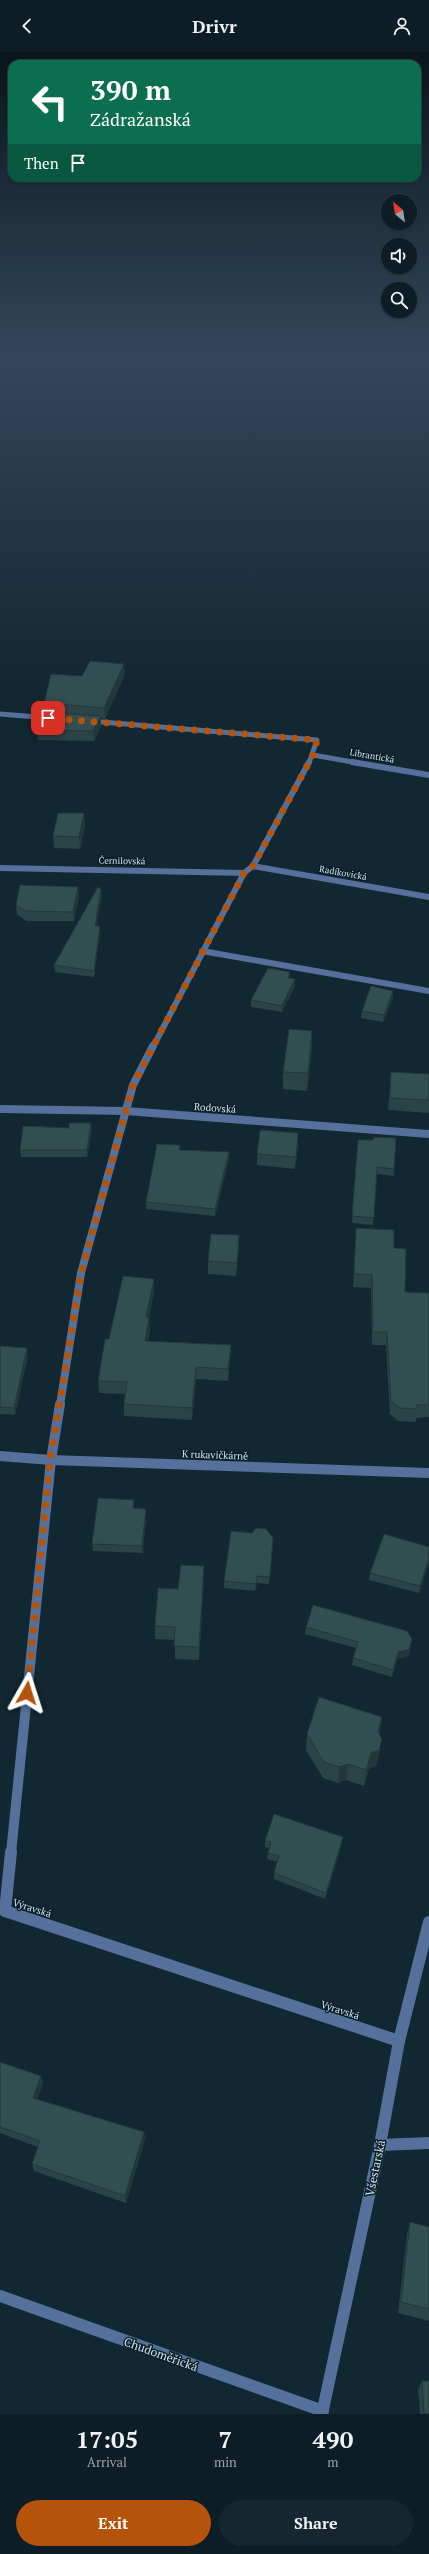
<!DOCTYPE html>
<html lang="en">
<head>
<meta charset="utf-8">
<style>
  :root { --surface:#0d1d26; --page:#16262e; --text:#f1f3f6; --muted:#9aa2a7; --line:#2d3b43; --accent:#b45309 }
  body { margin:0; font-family:"PT Serif",serif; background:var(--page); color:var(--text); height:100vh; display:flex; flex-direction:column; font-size:15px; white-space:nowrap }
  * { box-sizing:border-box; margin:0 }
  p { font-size:13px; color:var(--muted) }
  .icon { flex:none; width:22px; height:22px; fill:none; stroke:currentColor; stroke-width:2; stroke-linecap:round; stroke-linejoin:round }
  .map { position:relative; height:2362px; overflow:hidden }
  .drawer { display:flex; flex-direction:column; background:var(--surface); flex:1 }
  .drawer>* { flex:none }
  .banner { position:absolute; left:8px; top:8px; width:413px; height:122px; border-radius:12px; box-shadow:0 1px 3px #0004,0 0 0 1px var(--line); background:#0b6e4f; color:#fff; overflow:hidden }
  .needle { width:26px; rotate:330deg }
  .controls { position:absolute; left:381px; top:142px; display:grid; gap:8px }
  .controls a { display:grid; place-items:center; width:36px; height:36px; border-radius:50%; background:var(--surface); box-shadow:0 1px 3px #0004,0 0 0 1px var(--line); font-size:20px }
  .pin { position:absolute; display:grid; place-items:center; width:34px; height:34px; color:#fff; margin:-17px; border-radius:8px; box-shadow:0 2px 6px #0006 }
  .me { position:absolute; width:44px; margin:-22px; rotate:6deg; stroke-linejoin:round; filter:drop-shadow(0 0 3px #0008) }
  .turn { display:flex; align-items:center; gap:14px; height:84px; padding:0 16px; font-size:18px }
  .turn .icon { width:52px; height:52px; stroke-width:2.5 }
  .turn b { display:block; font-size:28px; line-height:34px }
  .then { display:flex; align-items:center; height:38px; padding:0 16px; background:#0003; gap:8px; font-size:15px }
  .eta { display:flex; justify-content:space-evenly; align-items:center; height:68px; text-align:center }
  .eta b { font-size:24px; font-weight:700; line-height:28px }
  .button { display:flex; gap:8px; margin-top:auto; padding:8px 16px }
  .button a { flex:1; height:46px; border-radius:24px; background:var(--accent); color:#fff; font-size:16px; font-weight:700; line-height:46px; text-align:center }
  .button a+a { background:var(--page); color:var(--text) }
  header { display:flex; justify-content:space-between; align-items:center; height:52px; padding:0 16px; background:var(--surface); font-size:18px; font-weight:700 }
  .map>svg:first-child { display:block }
</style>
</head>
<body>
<header><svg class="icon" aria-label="back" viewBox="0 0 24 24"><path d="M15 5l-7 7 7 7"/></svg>Drivr<svg class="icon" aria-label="person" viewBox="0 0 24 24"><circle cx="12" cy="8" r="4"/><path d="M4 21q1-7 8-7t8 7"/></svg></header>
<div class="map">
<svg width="429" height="2362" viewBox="0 0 429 2362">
  <rect width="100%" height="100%" fill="#112732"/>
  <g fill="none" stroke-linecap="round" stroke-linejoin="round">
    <g stroke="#54709b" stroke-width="5">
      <path d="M0,662L50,666"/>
      <path d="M90,669L317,688L309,711"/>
      <path d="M313,703L358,711"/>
    </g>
    <g stroke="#54709b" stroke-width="6">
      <path d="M352,710L429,723"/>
      <path d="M253,814L429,845"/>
      <path d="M0,816L244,821"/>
      <path d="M202,899L429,939"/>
      <path d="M153,995L244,821L253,814L309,710"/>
    </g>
    <g stroke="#54709b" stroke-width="8">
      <path d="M0,1057L126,1059L429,1082"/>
      <path d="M60,1353L81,1221L133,1033L153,994"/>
    </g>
    <g stroke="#54709b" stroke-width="10">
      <path d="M0,1404L51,1408L429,1421"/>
      <path d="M11,1801L51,1408L60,1352"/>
    </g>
    <g stroke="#54709b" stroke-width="12">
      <path d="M11,1800L5,1859L399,1989"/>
      <path d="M380,2093L429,2091"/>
      <path d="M0,2244L323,2359"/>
      <path d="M322,2362L380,2093L399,1989L429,1870"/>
    </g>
  </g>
  <g fill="#2a4346">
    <path d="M125,622L105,667L101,666V674L94,689L38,688L37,678L44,660V651L82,624Z"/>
    <path d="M84,761L85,773L80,797L54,796L53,784Z"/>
    <path d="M78,835L79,844L74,869H26L17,862L16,853Z"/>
    <path d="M102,843L96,874L100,881L94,925L55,920L54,913Z"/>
    <path d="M290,920V926L295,934L282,960L251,955V948Z"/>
    <path d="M393,946L383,970L361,966L362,959Z"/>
    <path d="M312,996L307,1039L283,1037V1020Z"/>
    <path d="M391,1020L429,1022V1061L388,1058Z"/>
    <path d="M92,1078L87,1105H21L20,1098Z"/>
    <path d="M298,1081V1093L295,1117L257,1113V1102Z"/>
    <path d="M358,1088H373L394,1117V1124L377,1122L373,1173L352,1171Z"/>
    <path d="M180,1093V1098L229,1100V1107L215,1164L146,1157V1150Z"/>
    <path d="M356,1176L394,1196L405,1240L429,1241V1365L416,1366V1370L398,1369L390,1362L386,1293H372L371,1236L353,1235Z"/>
    <path d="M239,1183V1196L236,1224L208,1222V1209Z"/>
    <path d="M154,1239L149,1266L150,1278L148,1289L231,1293L228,1329L196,1327L192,1368L124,1364V1352L125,1342L99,1341L98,1329L109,1287Z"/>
    <path d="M0,1294L27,1296L28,1303L15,1363L0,1362Z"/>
    <path d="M134,1456L146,1457V1464L143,1501L93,1499L92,1492Z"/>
    <path d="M273,1486L269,1532L257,1531L255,1539L224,1536V1529Z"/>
    <path d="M429,1511L419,1541L369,1528L370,1521Z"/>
    <path d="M204,1527L199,1608L175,1607V1588L155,1587V1574L178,1537Z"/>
    <path d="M306,1575L411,1594L408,1604L397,1607L392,1625L352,1613L353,1606L356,1596L305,1582Z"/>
    <path d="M380,1681L379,1683V1703L376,1714L369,1717L364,1734L346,1728L338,1731L323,1726L306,1698L307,1682Z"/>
    <path d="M265,1789L342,1791L325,1847L274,1827V1821L277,1810L267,1807L268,1801L269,1796L265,1795Z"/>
    <path d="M0,2010L41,2024L43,2031L37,2047L144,2080L145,2087L126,2151L34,2119L32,2112L38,2095L0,2081Z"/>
    <path d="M410,2170L429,2175V2269L398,2261L407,2182Z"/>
    <path d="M422,2329L429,2362H420L418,2338Z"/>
  </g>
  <g fill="#223739">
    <path d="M124,612L125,622L105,667L104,656Z"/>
    <path d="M101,664V674L94,689L93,679Z"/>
    <path d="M84,761L85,773L80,797L79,785Z"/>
    <path d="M78,835L79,844L74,869L73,860Z"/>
    <path d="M101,837L102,843L95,880V874Z"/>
    <path d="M100,874V881L94,925V919Z"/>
    <path d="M290,920V927L288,926Z"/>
    <path d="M295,927V934L282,960V954Z"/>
    <path d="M393,939V946L383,970L384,963Z"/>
    <path d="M312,979V996L307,1039L308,1021Z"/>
    <path d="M91,1071L92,1078L87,1105V1098Z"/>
    <path d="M298,1081V1093L295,1117Z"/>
    <path d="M229,1100V1107L215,1164V1157Z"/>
    <path d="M239,1183V1196L236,1224L237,1211Z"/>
    <path d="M154,1227V1239L146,1277V1265Z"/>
    <path d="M149,1266L150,1278L145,1301V1289Z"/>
    <path d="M231,1293L228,1329V1317Z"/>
    <path d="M27,1296L28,1303L15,1363L14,1356Z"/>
    <path d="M196,1315V1327L192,1368V1356Z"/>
    <path d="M146,1457V1464L143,1501L142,1494Z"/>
    <path d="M429,1506V1511L419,1541L420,1534Z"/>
    <path d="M204,1514V1527L199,1608V1595Z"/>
    <path d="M257,1524V1531L255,1539L256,1532Z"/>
    <path d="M412,1587L408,1604L397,1607L392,1625L393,1618L398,1600Z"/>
    <path d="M382,1665L380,1681L375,1696L378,1680Z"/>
    <path d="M382,1687L379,1703L376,1714L369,1717L364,1734L366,1718L371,1701Z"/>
    <path d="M348,1712L346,1728L338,1731L339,1715Z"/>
    <path d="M343,1785L342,1791L325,1847L326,1841Z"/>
    <path d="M41,2024L43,2031L35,2053L33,2046Z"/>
    <path d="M144,2080L145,2087L126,2151L125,2144Z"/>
  </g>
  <g fill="#314e51" stroke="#223739">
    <path d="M90,609L124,612L104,656L44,651L51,622L82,624Z"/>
    <path d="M42,660L101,664L93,679L37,678Z"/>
    <path d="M58,761H84L79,785L53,784Z"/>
    <path d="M20,833L78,835L73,860L25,859L16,853Z"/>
    <path d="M98,835L101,837L95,874H100L94,919L54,913Z"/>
    <path d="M268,916L290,920L288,926L295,927L282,954L251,948Z"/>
    <path d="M371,934L393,939L384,963L362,959Z"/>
    <path d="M289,977L312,979L308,1021L283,1020Z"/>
    <path d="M391,1020L429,1022V1048L390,1046Z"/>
    <path d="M69,1071H91L87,1098H20L23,1074L69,1076Z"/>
    <path d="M260,1078L298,1081L296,1105L257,1102Z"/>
    <path d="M374,1085L396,1086L394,1117L377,1115L374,1166L352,1164L358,1088H373Z"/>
    <path d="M157,1092L180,1093L179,1098L229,1100L215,1157L146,1150Z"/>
    <path d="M356,1176L394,1178V1196L406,1197L405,1240L429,1241V1353H416L417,1357L400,1356L391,1349L387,1280H373L372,1223L354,1222Z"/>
    <path d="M211,1182L239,1183L237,1211L208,1209Z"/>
    <path d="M123,1224L154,1227L146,1265L149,1266L145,1289L231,1293L228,1317L196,1315L192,1356L124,1352L127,1330L98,1329L105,1287H109Z"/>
    <path d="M0,1294L27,1296L14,1356L0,1355Z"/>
    <path d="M98,1446L134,1448L133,1456L146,1457L142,1494L92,1492Z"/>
    <path d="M256,1476L266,1477L273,1486L270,1525L257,1524L256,1532L224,1529L231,1479L252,1481Z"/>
    <path d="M384,1482L429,1495V1500L428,1503H429V1506L420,1534L370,1521Z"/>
    <path d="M181,1513L204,1514L199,1595L174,1594L175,1575L155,1574L158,1536L178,1537Z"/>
    <path d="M313,1553L407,1579L412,1587L409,1597L398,1600L393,1618L353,1606L358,1590L306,1575Z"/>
    <path d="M319,1645L382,1665L378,1680L382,1687L379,1698L371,1701L366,1718L348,1712L339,1715L324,1710L307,1682Z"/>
    <path d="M274,1762L343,1785L326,1841L274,1821L279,1804L268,1801L271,1790L265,1789Z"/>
    <path d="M0,2010L41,2024L33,2046L144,2080L125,2144L32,2112L40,2089L0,2075Z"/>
    <path d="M410,2170L429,2175V2257L401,2250Z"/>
    <path d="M422,2329H429V2362H424Z"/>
  </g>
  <linearGradient id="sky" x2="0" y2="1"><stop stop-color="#09151c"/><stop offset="0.48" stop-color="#32475a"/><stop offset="1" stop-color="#32475a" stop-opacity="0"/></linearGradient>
  <rect width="429" height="633" fill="url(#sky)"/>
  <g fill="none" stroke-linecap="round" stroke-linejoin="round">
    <path stroke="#b45309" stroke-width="7" stroke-dasharray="0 12.6" d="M27,1641L50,1408L81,1222L133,1033L244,821L253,814L313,703L317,688L48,666"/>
  </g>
  <g text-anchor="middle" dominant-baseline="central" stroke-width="3" stroke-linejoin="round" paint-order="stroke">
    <g font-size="9" fill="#d5e3ea" stroke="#071d28">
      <text transform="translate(372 704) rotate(10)">Librantická</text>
      <text transform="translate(122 809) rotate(1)">Černilovská</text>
      <text transform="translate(343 821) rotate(10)">Radíkovická</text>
    </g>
    <g font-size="10" fill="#d5e3ea" stroke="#071d28">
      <text transform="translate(215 1056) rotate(4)">Rodovská</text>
      <text transform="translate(215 1403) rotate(2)">K rukavičkárně</text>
      <text transform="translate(32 1856) rotate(18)">Výravská</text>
      <text transform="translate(340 1958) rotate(18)">Výravská</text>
    </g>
    <g font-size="12" fill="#d5e3ea" stroke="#071d28">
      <text transform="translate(375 2116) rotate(-78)">Všestarská</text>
      <text transform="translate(161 2302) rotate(20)">Chudoměřická</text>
    </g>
  </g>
</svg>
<div class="controls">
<a><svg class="needle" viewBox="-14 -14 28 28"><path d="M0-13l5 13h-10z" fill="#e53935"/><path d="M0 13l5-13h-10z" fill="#9aa2a7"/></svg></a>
<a><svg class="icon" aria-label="sound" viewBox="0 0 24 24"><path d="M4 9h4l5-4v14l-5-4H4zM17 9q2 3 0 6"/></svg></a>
<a><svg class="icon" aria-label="search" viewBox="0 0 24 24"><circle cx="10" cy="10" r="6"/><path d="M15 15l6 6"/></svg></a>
</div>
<div class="pin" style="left:48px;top:666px;background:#d93025"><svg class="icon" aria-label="arrive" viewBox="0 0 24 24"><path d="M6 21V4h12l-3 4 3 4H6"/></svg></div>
<svg class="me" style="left:27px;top:1641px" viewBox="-20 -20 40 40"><path d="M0-17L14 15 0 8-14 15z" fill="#b45309" stroke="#fff" stroke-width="4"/></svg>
<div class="banner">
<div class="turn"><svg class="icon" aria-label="left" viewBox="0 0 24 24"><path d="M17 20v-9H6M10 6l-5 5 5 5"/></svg><div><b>390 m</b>Zádražanská</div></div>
<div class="then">Then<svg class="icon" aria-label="arrive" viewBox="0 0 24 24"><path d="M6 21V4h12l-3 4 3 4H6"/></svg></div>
</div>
</div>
<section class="drawer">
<div class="eta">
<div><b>17:05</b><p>Arrival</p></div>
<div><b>7</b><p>min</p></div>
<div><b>490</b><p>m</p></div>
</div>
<div class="button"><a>Exit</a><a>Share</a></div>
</section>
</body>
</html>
